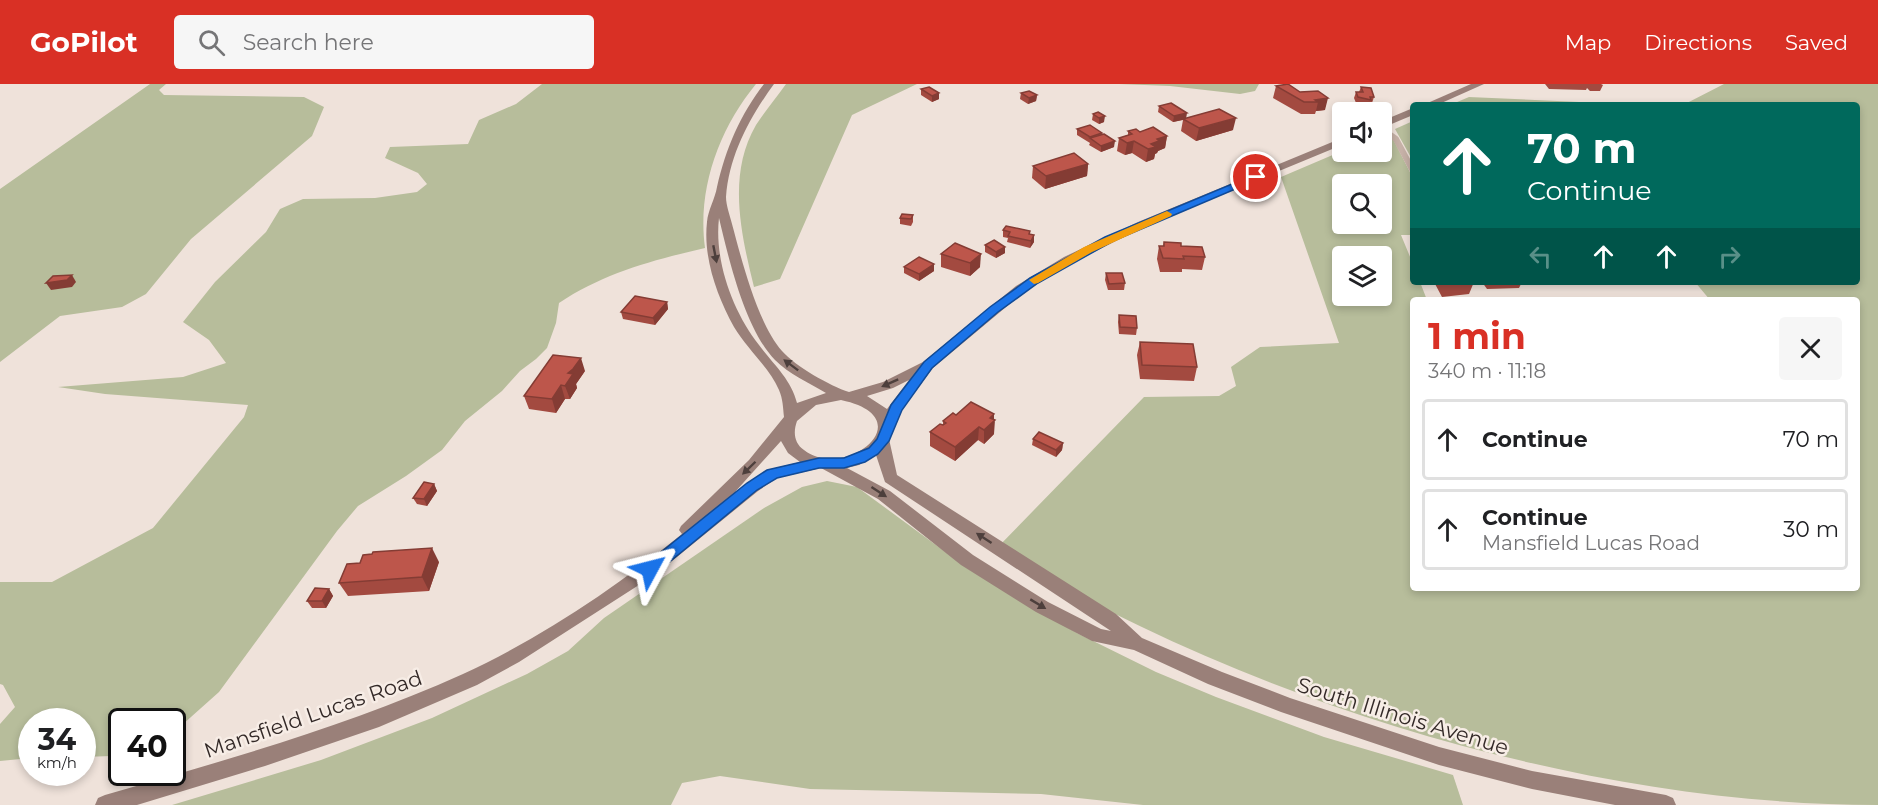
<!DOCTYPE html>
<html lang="en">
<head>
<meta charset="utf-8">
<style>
  :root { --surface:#fff; --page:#f6f6f6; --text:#202124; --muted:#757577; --line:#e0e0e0; --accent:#d93025 }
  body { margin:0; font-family:Montserrat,sans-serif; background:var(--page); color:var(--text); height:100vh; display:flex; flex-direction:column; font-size:22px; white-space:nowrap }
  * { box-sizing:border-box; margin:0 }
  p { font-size:20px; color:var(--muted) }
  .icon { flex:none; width:33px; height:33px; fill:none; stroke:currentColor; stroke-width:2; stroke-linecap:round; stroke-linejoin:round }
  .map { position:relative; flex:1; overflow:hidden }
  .details { position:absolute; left:1410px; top:213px; width:450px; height:294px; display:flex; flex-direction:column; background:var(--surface); border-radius:6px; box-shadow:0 3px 9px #0003 }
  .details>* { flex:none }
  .banner { position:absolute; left:1410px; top:18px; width:450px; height:183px; border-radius:6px; box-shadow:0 3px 9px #0003; background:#00695c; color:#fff; overflow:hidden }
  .buttons { position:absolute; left:1332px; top:18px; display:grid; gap:12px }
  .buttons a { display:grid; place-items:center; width:60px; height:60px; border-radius:6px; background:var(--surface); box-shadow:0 3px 9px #0003; font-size:30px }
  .speed { position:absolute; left:18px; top:624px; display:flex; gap:12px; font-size:30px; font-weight:700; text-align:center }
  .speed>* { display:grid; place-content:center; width:78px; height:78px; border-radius:50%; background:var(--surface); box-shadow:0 3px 9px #0003; line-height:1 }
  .speed small { font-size:15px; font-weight:400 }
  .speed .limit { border:3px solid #111; border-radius:9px; background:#fff; color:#111 }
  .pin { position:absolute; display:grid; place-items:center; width:51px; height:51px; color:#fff; margin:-26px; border:3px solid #fff; border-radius:50%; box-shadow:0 2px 6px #0007 }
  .me { position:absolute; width:66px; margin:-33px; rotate:52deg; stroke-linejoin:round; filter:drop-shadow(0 0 4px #0008) }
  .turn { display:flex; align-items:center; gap:21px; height:126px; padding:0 18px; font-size:27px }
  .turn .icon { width:78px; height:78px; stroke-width:2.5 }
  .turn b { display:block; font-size:42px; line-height:51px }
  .lanes { display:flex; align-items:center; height:57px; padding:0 18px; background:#0003; justify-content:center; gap:30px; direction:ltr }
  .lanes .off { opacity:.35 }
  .round { display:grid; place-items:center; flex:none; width:63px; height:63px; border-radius:6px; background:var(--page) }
  .head { display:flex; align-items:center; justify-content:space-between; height:102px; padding:0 18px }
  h1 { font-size:36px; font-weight:700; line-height:45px; color:var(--accent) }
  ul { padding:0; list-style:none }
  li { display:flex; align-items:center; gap:18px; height:81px; margin:0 12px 9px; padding:0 6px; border:3px solid var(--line); border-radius:6px }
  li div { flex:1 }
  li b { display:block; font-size:22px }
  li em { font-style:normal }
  header { display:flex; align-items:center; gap:36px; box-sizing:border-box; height:84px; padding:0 30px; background:var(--accent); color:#fff }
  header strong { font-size:28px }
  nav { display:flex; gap:33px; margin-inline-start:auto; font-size:21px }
  .search { width:420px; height:54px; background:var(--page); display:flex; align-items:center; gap:15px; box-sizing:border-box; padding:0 21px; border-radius:6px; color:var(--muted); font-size:22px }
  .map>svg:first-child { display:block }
</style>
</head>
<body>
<header>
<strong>GoPilot</strong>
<div class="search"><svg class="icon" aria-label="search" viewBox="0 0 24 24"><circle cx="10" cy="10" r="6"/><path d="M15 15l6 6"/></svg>Search here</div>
<nav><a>Map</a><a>Directions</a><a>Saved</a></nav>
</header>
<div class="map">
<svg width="1878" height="721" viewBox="0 0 1878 721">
  <rect width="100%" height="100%" fill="#efe2da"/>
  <g fill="#b7bd9b" fill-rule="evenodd">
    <path d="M150,0H166L159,6L164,11L304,13L324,23L312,52L191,155L146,210L122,223L60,232L0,278V105Z"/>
    <path d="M542,0H756C719,45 697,105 705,164C653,176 604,189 559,219L556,239L547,264L536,275L520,287L502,307L465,337L442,366L406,392L358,422L337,447L219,608L182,641L173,645L172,638H122L121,668L111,672L83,673L82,638H32L31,674L0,677V640L15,623L3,601L0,600V498H52L153,444L244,333L248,321L105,310L58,303L183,293L226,279L209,256L183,238L215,198L266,148L280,125L303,115L375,114L417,108L427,100L418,89L385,74L390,63L468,60L479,36L516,20Z"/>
    <path d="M786,0H917L852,31L780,195L754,203C741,150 727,91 756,41C765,27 776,14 786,0Z"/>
    <path d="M1119,0H1259L1255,7L1240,10L1170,2Z"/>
    <path d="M1724,0H1878V721C1582,721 1249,617 996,465L1144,313L1219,312L1236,302L1231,283L1260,263L1339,259L1281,93L1342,67L1382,68V51L1393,55L1413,94V151H1401L1413,180V198H1420L1427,216H1413V504H1857V216H1710L1695,198H1857V21H1683ZM1342,100H1382V140H1342ZM1342,172H1382V212H1342Z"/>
    <path d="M1469,13L1645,21H1450Z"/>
    <path d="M1413,37V77L1395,45Z"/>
    <path d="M827,397L857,403L970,486L1077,549L1156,588L1216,613L1324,653L1453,691L1463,721H1143L1041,710L810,705L720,692L682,699L671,721H172L321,676L432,634L527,590L568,567L604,534L764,424L802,403Z"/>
  </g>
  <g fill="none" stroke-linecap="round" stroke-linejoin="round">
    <path stroke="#c6b1a7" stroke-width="6" d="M1382,45L1396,55L1413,87"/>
    <g fill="#9a8079" fill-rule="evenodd">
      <path d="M764,0H774C750,33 729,71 726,113C726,121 730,132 732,140C742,177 757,238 782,267C795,282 830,302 849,308L883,298L923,278L1016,202L1064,173L1138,138L1342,54V61L1146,142L1072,179L1024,208L933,284L901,326L889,355L897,391L1116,530L1142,554L1222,588L1290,614L1439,663L1532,687L1666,711L1673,714L1676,721H1615L1532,705L1439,681L1281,628L1208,600L1134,566L1092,557L1036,528L961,481L878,415L821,384L777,394L758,407L656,490L519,578L477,601L379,643L265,682L137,721H95L98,714L105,711C226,676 348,642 463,590C541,554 615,504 682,450L679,446L681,442L749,376L784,333C783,324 783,315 779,306C769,283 747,265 734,243C717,212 703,174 707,138C708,126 715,115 717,103C726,64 740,31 764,0ZM719,134C729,176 745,245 775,276C789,290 809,299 826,309L797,319C791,295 774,281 759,261C733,228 714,177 719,134ZM909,296L887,325L867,312L893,304ZM841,316C925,334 845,398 804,366C794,359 793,348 797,337L816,321ZM781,357L788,369L800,378L767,386L735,408ZM876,371L885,398L1111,547L1101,545L1048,518L973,471L890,407L847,384L859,381Z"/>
      <path d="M1471,0H1484L1437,21H1423Z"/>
      <path d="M1413,24V31L1382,44V37Z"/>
    </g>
  </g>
  <g fill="#a34a40">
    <path d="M1545,0H1601L1603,1L1600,7H1590L1587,4L1586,6L1549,5Z"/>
    <path d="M1276,2L1300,8L1318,7L1325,26L1316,27L1315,30H1301L1273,14Z"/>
    <path d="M1361,3L1374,13L1372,19H1370V22L1356,19L1354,14L1356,8H1359Z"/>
    <path d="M921,5L939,15L932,18L921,11Z"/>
    <path d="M1021,9L1037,11L1036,17L1028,20L1020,15Z"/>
    <path d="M1159,22L1186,34L1233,46L1196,57L1181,47L1183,36L1173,38L1158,28Z"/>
    <path d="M1098,28L1104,38L1099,40L1092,36L1093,30Z"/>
    <path d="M1077,45L1102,50L1114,63L1101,68L1089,61L1090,59L1077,51Z"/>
    <path d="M1128,47L1140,48L1167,52L1165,64L1158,67L1157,69L1155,70L1154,75L1146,78L1132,69L1125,71L1117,67L1119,54L1128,51Z"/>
    <path d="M1088,80L1087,92L1045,105L1032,94L1033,82Z"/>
    <path d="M913,131V138L911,142L900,140V134Z"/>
    <path d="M1003,146L1034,151V158L1030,164L1007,158L1008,154L1003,153Z"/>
    <path d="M1164,158L1181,162L1205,173L1202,186L1182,185V188H1160L1157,175L1159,162H1163Z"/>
    <path d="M955,159L980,183L970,192L941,183V170Z"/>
    <path d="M985,161L1005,169L996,174L985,168Z"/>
    <path d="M934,180V187L919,197L904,189V183Z"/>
    <path d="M1106,189L1125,199L1124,206H1108L1105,196Z"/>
    <path d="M1434,198H1474L1469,210L1442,213Z"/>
    <path d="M1482,198H1522L1519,204L1487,205Z"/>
    <path d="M667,218L668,225L655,241L623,235L621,228Z"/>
    <path d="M1119,231L1137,244L1136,251L1119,250L1118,238Z"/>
    <path d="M1140,258L1197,283L1194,297L1140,295L1137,271Z"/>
    <path d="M585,287L576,300L577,304L570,315H565L556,329L529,325L524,312Z"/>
    <path d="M994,330V350L984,360L978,356L955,377L930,362V348L943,341V337L956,331Z"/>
    <path d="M1033,355L1063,359L1062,366L1056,373L1032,361Z"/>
    <path d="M434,400L437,407L427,422L417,420L413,414Z"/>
    <path d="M439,478L429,507L348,512L339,499L360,479Z"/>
    <path d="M329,505L333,512L326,524H312L307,517Z"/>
  </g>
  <g fill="#843c34">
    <path d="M939,9V15L932,18V12Z"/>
    <path d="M1037,11L1036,17L1028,20L1029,14Z"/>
    <path d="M1328,14L1325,26L1316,27L1318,18L1315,16Z"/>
    <path d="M1187,29L1186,35L1173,38L1174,32Z"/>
    <path d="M1105,32L1104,38L1099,40V34Z"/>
    <path d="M1236,34L1233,46L1196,57L1199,44Z"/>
    <path d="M1167,52L1165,64L1158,67L1157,69L1155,70L1154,75L1146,78L1148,65L1151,60L1157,55Z"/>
    <path d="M1115,57L1114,63L1101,68V62Z"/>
    <path d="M1134,57L1132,69L1125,71L1127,59Z"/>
    <path d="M1088,80L1087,92L1045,105L1046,92Z"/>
    <path d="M1034,151V158L1030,164L1031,157Z"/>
    <path d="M1005,163V169L996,174V168Z"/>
    <path d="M981,170L980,183L970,192V179Z"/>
    <path d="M934,180V187L919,197V190Z"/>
    <path d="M72,191L76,198L72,203L51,206L46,199Z"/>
    <path d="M667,218L668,225L655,241L653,234Z"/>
    <path d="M581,274L585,287L576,300L577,304L570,315L565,302L568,289Z"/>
    <path d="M561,301L565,315L556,329L552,315Z"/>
    <path d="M994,330V338L995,336L994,350L984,360V346L990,334Z"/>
    <path d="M979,343L978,356L955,377V363Z"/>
    <path d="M1063,359L1062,366L1056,373V366Z"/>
    <path d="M434,400L437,407L427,422L424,415Z"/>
    <path d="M432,464L439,478L429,507L422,493Z"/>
    <path d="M329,505L333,512L326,524L322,517Z"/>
  </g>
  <g fill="#bd564b" stroke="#843c34" stroke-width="1.5">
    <path d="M1288,0L1300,8L1318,7L1328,14L1315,16L1318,18H1304L1276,2Z"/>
    <path d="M929,3L939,9L932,12L921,5Z"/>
    <path d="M1361,3L1371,4L1374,13H1370L1371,16L1358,13L1356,8H1363Z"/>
    <path d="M1029,7L1037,11L1029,14L1021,9Z"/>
    <path d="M1171,19L1187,29L1174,32L1159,22Z"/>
    <path d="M1219,25L1236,34L1199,44L1183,35Z"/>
    <path d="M1098,28L1105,32L1099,34L1093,30Z"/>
    <path d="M1090,41L1102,49L1090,53L1077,45Z"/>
    <path d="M1153,43L1167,52L1157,55L1159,57L1151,60L1156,63L1148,65L1134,57L1127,59L1119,54L1132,50L1128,47L1136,45L1140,48Z"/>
    <path d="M1104,50L1115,57L1101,62L1090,54Z"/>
    <path d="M1074,69L1088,80L1046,92L1033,82Z"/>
    <path d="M902,130L913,131L911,135L900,134Z"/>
    <path d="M1006,142L1030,147L1029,150L1034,151L1031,157L1008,152L1010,148L1003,146Z"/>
    <path d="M994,156L1005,163L996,168L985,161Z"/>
    <path d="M1164,158L1181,159V162L1202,163L1205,173L1183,172L1184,175L1163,174L1159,162H1164Z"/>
    <path d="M955,159L981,170L970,179L941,170Z"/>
    <path d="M919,173L934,180L919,190L904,183Z"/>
    <path d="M1106,189H1122L1125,199L1109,200Z"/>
    <path d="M72,191L67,196L46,199L53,192Z"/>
    <path d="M1447,198H1465L1448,200Z"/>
    <path d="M635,212L667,218L653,234L621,228Z"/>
    <path d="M1627,214L1669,216H1629Z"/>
    <path d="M1119,231L1136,232L1137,244L1120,243Z"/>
    <path d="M1140,258L1193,260L1197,283L1142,281Z"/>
    <path d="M553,271L581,274L573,285L568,289L573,290L565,302L561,301L552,315L524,312Z"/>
    <path d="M971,318L994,330L990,334L995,336L984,346L979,343L955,363L930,348L940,340L943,341L946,339L943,337L953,329L956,331Z"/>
    <path d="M1039,348L1063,359L1056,366L1033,355Z"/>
    <path d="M424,398L434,400L424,415L413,414Z"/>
    <path d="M432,464L422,493L339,499L347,480L360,479L363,471L372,470L373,468Z"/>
    <path d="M315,504L329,505L322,517H307Z"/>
  </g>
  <defs><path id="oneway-solid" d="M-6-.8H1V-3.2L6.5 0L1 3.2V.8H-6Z" transform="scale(1.5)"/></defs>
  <g fill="#4d3f3c">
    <use href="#oneway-solid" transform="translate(715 170) rotate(79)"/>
    <use href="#oneway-solid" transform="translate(791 281) rotate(-143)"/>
    <use href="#oneway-solid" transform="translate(890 299) rotate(156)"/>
    <use href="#oneway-solid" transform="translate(749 384) rotate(136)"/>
    <use href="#oneway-solid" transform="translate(879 408) rotate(33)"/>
    <use href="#oneway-solid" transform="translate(984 454) rotate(-147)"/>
    <use href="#oneway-solid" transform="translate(1038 520) rotate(31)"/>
  </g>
  <path fill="#1a73e8" stroke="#114b97" stroke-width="1.5" d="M1256,90L1259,91V95L1113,157L1038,199L998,228L932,284L902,326L889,357L878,370L865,378L844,384H819L777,394L757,406L656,489H645L643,485L645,481L747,399L767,386L819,374H844L869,364L877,355L891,321L924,278L990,223L1030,194L1105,153Z"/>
  <path fill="#f59e0b" d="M1167,127L1172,130L1171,132L1092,168L1038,199L1034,200L1029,196L1084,163Z"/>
  <g text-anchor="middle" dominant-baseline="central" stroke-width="5" stroke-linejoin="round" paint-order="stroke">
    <g font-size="21" fill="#332927" stroke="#f7ede6">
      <text transform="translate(313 630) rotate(-19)">Mansfield Lucas Road</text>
      <text transform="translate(1403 632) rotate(17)">South Illinois Avenue</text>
    </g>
  </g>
</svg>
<div class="buttons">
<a><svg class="icon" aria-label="sound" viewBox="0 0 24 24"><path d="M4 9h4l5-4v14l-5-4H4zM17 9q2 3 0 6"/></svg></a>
<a><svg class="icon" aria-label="search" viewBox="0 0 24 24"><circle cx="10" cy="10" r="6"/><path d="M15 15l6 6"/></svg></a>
<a><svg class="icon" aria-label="layers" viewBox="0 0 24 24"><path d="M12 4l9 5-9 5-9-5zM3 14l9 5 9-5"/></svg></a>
</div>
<div class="speed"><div>34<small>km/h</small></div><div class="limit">40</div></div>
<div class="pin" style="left:1256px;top:93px;background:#d93025"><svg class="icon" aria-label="arrive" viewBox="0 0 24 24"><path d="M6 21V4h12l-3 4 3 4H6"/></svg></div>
<svg class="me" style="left:650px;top:485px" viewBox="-20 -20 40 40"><path d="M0-17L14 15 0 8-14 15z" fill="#1a73e8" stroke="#fff" stroke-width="4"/></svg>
<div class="banner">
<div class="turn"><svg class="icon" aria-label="ahead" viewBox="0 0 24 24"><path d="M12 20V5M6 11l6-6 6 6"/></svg><div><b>70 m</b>Continue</div></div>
<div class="lanes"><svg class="icon off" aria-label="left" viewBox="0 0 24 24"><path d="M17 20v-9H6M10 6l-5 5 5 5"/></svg><svg class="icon" aria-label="ahead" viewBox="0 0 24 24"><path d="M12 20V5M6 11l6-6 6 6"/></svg><svg class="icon" aria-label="ahead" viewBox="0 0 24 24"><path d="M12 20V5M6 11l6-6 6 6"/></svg><svg class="icon off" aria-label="right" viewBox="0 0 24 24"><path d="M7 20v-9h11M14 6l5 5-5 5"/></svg></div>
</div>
<section class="details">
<div class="head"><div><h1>1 min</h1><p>340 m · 11:18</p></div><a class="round"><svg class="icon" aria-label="close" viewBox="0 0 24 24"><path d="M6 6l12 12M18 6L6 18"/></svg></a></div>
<ul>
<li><svg class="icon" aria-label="ahead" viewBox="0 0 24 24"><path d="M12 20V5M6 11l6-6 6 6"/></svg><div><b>Continue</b></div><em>70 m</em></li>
<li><svg class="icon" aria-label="ahead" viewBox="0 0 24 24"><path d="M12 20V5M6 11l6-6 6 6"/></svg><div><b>Continue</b><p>Mansfield Lucas Road</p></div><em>30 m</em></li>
</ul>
</section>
</div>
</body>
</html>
